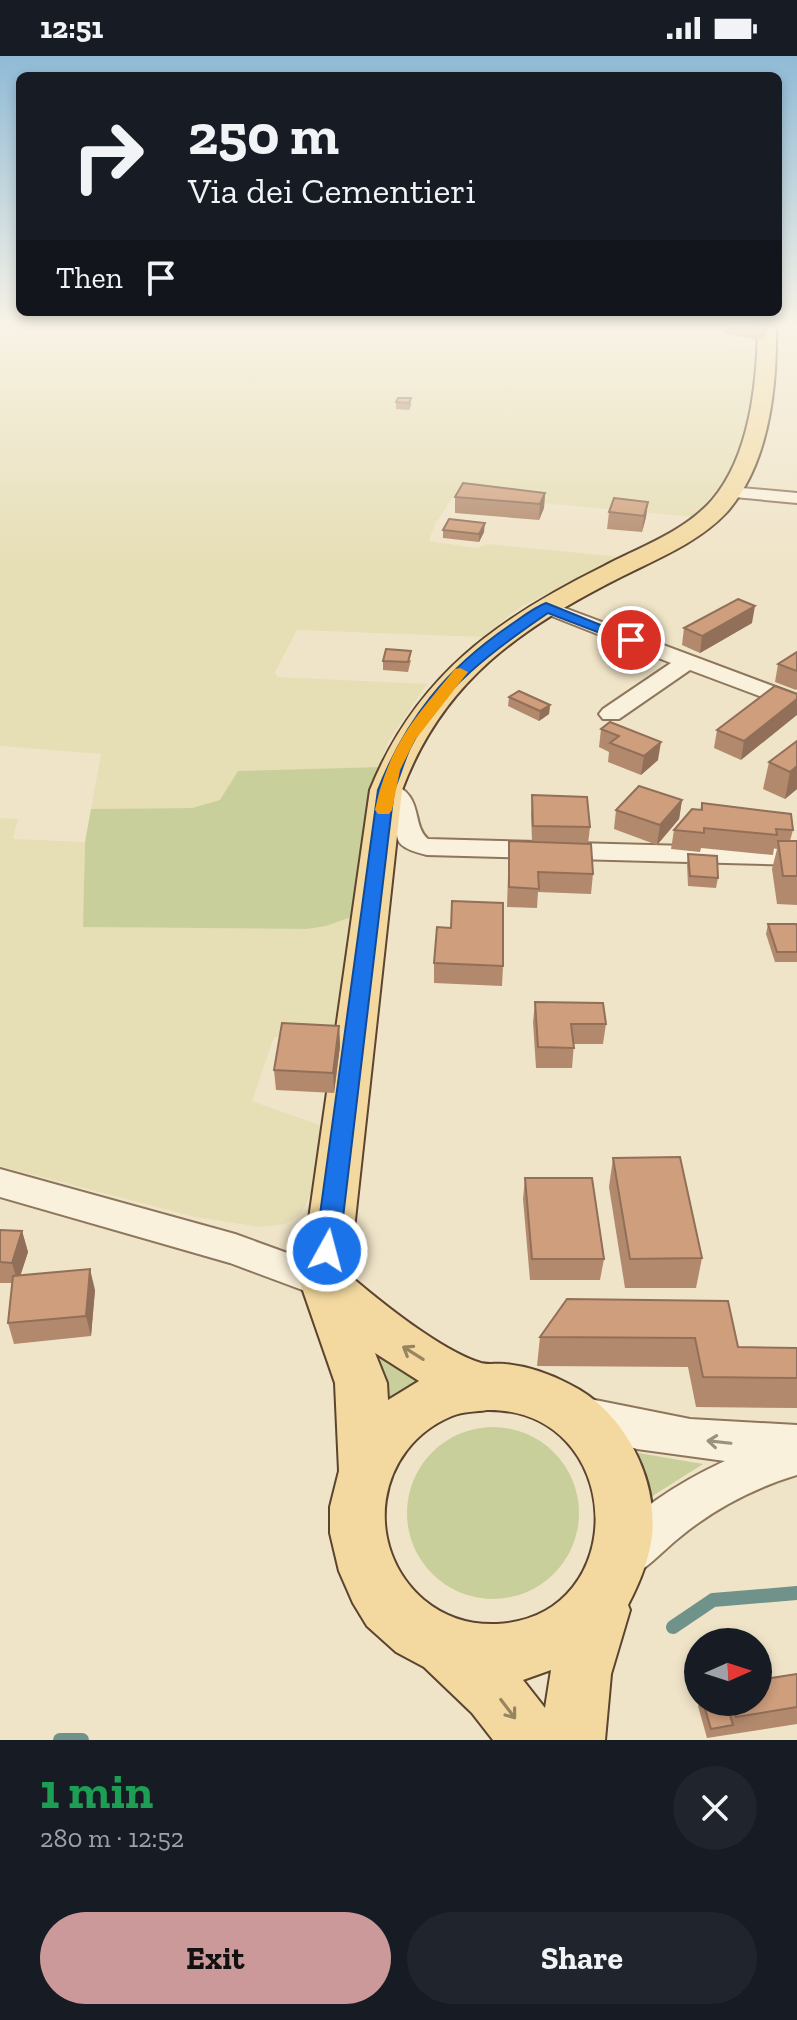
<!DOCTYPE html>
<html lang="en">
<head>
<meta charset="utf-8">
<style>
  :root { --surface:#171b24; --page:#20242c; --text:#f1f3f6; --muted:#9ea1a6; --accent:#cc999b }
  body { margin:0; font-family:"Zilla Slab",serif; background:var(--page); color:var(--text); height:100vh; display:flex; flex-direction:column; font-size:30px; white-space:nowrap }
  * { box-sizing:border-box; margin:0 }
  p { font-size:26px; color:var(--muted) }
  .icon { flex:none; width:44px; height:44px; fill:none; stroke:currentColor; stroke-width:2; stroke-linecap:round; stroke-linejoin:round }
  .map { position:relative; height:1684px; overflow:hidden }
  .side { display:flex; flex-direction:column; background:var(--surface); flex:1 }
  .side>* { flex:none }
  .guide { position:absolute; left:16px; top:16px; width:766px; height:244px; border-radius:12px; box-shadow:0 4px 12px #0003; background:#171b24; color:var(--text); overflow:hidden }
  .needle { width:52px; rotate:87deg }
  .tools { position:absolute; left:684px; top:1572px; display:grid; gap:16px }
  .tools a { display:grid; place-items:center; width:88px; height:88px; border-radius:50%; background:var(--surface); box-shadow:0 4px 12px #0003; font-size:40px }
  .pin { position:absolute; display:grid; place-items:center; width:68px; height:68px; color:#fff; margin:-34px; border:4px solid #fff; border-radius:50%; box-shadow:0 2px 8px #0007 }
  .me { position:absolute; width:88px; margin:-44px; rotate:7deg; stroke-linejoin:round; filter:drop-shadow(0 0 6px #0008) }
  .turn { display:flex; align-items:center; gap:28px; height:168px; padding:0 40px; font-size:36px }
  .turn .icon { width:104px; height:104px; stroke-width:2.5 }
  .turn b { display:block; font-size:56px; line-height:68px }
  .then { display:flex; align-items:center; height:76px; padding:0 40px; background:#0003; gap:16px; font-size:30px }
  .round { display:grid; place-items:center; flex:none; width:84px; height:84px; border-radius:42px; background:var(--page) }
  .summary { display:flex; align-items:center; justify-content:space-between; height:136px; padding:0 40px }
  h1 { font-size:48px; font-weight:700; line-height:60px; color:#1e9e55 }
  .primary-button { display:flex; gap:16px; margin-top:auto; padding:16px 40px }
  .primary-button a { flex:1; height:92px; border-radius:48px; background:var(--accent); color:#111; font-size:32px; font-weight:700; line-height:92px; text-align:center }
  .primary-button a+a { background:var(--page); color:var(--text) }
  .status { display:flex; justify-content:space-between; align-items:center; height:56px; padding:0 40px; background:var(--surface); direction:ltr }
  .status svg { height:22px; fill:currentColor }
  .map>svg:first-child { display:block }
</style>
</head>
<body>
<div class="status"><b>12:51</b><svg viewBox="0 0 49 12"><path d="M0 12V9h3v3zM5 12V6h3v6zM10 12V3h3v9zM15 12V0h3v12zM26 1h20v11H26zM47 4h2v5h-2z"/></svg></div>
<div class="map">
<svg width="797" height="1684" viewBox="0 0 797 1684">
  <rect width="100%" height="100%" fill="#f0e4c8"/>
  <g fill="#e6deb5">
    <path d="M0,271H666L660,272L659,283L664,285L760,293V305L749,370L732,415L694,461L454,439L435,468L429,485L476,492L488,488L621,501L522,550L482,581L297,574L275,616L277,621L427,628L388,686L379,711L238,715L221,744L192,752L91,753L101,698L0,690Z"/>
    <path d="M0,762L18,763L13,783L85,786L83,871L307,873L326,870L354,860L337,980L274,981L252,1045L322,1070L319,1120L301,1158L285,1168L261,1171L195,1161L0,1110Z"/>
  </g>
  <g fill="#c9cf9b">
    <path d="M379,711L373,728L354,860L326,870L307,873L83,871L85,786L91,753L192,752L220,744L238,715Z"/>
    <path d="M369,1291L421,1327L387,1347Z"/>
    <circle cx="493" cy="1457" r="86"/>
    <path d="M633,1396L703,1408L651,1441Z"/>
  </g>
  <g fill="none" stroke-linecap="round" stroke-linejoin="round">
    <g stroke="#6f938a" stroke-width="14">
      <path d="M673,1571L713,1544L797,1537"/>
      <path d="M60,1684H82"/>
    </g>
    <g stroke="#8d765c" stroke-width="4">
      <g id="minor">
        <path d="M730,431L797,437V447L724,440L721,436L724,432Z"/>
        <path d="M546,545L797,639V654L690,614L619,663H603L599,658L603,653L671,607L539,555L536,551Z"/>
        <path d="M386,726C426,736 410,768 428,783L797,793V809L427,799C382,788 405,779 392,753C388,746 378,741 373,734L377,729Z"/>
        <path d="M0,1113L235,1178L337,1215L343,1226L337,1237L324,1242L230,1207L0,1141Z"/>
        <path d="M585,1342L690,1363L797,1369V1419C754,1432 715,1452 680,1481C661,1496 647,1514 625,1523L609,1517L603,1501C620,1460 686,1423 725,1405L637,1393L571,1374L565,1361L571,1348Z"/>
      </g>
    </g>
    <g stroke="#5b4430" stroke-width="4">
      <path id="major" d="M758,271H776C777,332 769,408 727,456C699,486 659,502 623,520C522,571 443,624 402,734L349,1219C382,1247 440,1294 481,1307C488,1309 498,1307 505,1308C527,1310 550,1318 569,1328C623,1354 658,1421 652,1480C649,1504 639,1528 628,1549L630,1554L611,1618L605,1684H493L472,1657L424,1611L396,1596L367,1570L353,1547L339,1515L330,1477V1451L339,1415L335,1327L300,1226L370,734C416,620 497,563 604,510C640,491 684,476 712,444C750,400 757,327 758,271ZM375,1297L419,1325L388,1344L387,1327ZM487,1354C626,1352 634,1561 497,1568C470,1569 446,1562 424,1544C362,1491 375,1392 452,1360C464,1355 476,1356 487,1354ZM551,1614L545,1652L523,1624Z"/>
    </g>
    <use href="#minor" fill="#faf1dc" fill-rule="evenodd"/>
    <use href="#major" fill="#f3d9a0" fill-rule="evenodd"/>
  </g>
  <g fill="#b2896c">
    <path d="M725,271H767L765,280L761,284L724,278Z"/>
    <path d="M411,342V350L409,354L396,353V346Z"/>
    <path d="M545,437L544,452L539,464L455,457V441Z"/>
    <path d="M648,446L646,461L642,476L607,473L609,456Z"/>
    <path d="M443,474L484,476L479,486L443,482Z"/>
    <path d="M752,567L700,597L682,589L684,572Z"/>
    <path d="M797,596V633L796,634L775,626L778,608Z"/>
    <path d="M411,604L408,616L383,614V605Z"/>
    <path d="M775,630L741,704L714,692L717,674Z"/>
    <path d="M509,641L550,649L549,658L539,665L508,650Z"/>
    <path d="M610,666L658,704L641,719L608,706L609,696L599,691L601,673Z"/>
    <path d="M797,685V733L785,743L763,733L769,706Z"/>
    <path d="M532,739L590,771L588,788L593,818L591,838L538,836L537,852L507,851L509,785L532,786L531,758Z"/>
    <path d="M682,744L679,763L657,789L614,773L616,754Z"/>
    <path d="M702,747L793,774L790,785H797V849L777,848L772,813L777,793L774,792L773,799L701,792L700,796L671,793L674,774L700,754Z"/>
    <path d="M688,798L718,822L716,832L688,830L687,808Z"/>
    <path d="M768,868L797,871V906H775L766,878Z"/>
    <path d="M434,907L503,910L502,930L434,927Z"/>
    <path d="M535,946L606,968L603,988H574L572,1012H536L533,966Z"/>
    <path d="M339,970L340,990L334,1037L276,1034L274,1014Z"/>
    <path d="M613,1102L702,1202L696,1232H625L609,1131Z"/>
    <path d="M525,1122L604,1203L600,1224H530L523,1143Z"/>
    <path d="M0,1174L22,1175L28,1196L20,1220L95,1234L91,1280L14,1288L8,1267L13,1227H0Z"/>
    <path d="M567,1243L738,1291L797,1292V1352L696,1351L688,1311L537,1310L540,1281Z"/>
    <path d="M797,1618V1668L707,1682L698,1650L700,1646H758Z"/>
  </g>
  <g fill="#916f58">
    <path d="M763,271H767L765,280L761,284Z"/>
    <path d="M545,437L544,452L539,464L540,448Z"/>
    <path d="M648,446L646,461L642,476L644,460Z"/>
    <path d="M485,467L484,476L479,486V478Z"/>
    <path d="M755,550L752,567L700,597L702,580Z"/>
    <path d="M797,643V659L741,704L744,685Z"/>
    <path d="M550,649L549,658L539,665L540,655Z"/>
    <path d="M661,686L658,704L641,719L644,700Z"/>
    <path d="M797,710V733L785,743L790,716Z"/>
    <path d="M682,744L679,763L657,789L660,769Z"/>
    <path d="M339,970L340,990L334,1037L333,1017Z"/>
    <path d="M22,1175L28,1196L18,1227L12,1207Z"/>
    <path d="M90,1213L95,1234L91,1280L86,1260Z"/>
  </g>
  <g fill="#cf9f7d" stroke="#916f58" stroke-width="2">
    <path d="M398,342H411L409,347L396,346Z"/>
    <path d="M463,427L545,437L540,448L455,441Z"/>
    <path d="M614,442L648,446L644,460L609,456Z"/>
    <path d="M449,463L485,467L479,478L443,474Z"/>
    <path d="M738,543L755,550L702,580L684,572Z"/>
    <path d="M386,593L411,595L408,606L383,605Z"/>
    <path d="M797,596V615L778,608Z"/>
    <path d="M775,630L797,638V643L744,685L717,674Z"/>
    <path d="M519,635L550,649L540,655L509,641Z"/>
    <path d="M610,666L661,686L644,700L610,687L619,680L601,673Z"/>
    <path d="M797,685V710L790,716L769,706Z"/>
    <path d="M639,730L682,744L660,769L616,754Z"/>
    <path d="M532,739L587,741L590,771L533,770Z"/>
    <path d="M702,747L791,758L793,774L776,773L777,779L704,772V777L674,774L692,753L702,754Z"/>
    <path d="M509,785L591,788L593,818L538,816L539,833L509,831Z"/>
    <path d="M778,785H797V820H783Z"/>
    <path d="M688,798L717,800L718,822L690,820Z"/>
    <path d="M452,845L503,847V910L434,907L437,871L451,872Z"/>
    <path d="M768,868H796L797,871V896H777Z"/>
    <path d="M535,946L603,947L606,968H571L574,992L538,991Z"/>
    <path d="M282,967L339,970L333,1017L274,1014Z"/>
    <path d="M680,1101L702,1202L630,1203L613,1102Z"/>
    <path d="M525,1122H592L604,1203H532Z"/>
    <path d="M0,1174L22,1175L12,1207L0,1206Z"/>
    <path d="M90,1213L86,1260L8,1267L13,1220Z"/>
    <path d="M567,1243L728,1245L738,1291L797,1292V1322L703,1321L695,1282L540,1281Z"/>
    <path d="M797,1618V1651L736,1661L731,1646H758V1624Z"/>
    <path d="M703,1646H726L733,1669L711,1673Z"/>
  </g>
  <defs><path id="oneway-shaft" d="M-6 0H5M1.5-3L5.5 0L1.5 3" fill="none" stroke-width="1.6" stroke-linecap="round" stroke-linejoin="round" transform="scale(2)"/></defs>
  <g stroke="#988460">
    <use href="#oneway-shaft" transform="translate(413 1297) rotate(-148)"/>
    <use href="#oneway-shaft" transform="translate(508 1653) rotate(53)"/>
  </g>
  <use stroke="#9c907e" href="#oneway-shaft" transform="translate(719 1386) rotate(-174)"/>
  <linearGradient id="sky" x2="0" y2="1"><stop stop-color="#8fbad6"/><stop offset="0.53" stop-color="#f8f3e6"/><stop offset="1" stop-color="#f8f3e6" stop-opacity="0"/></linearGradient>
  <rect width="797" height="507" fill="url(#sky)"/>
  <path fill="#1a73e8" stroke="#114b97" stroke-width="2" d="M546,547L638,584L626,587L548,557C495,593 440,633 410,692C404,705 400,720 394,734L339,1195L336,1202L327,1205L319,1202L315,1195L378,734C406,663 446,613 509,570C521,562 533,552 546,547Z"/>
  <path fill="#f59e0b" d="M460,612L468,616L415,684L400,714L392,754L389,758H378L375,754C390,687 413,665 455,613Z"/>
</svg>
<div class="tools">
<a><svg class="needle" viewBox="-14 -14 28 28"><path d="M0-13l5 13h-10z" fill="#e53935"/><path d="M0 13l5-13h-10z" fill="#9ea1a6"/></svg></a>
</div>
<div class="pin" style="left:631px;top:584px;background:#d93025"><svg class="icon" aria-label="arrive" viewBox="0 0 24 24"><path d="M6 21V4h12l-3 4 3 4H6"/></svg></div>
<svg class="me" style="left:327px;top:1195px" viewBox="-20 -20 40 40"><circle r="17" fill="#1a73e8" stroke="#fff" stroke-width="3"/><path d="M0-11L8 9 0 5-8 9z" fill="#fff"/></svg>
<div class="guide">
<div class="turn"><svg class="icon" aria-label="right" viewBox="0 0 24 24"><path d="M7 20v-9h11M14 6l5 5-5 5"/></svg><div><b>250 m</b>Via dei Cementieri</div></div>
<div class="then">Then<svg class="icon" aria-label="arrive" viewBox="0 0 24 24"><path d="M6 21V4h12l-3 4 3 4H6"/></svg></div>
</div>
</div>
<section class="side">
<div class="summary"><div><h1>1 min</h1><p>280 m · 12:52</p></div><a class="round"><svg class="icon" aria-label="close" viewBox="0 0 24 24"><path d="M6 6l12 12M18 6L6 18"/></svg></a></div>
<div class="primary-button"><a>Exit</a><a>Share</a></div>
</section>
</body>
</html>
